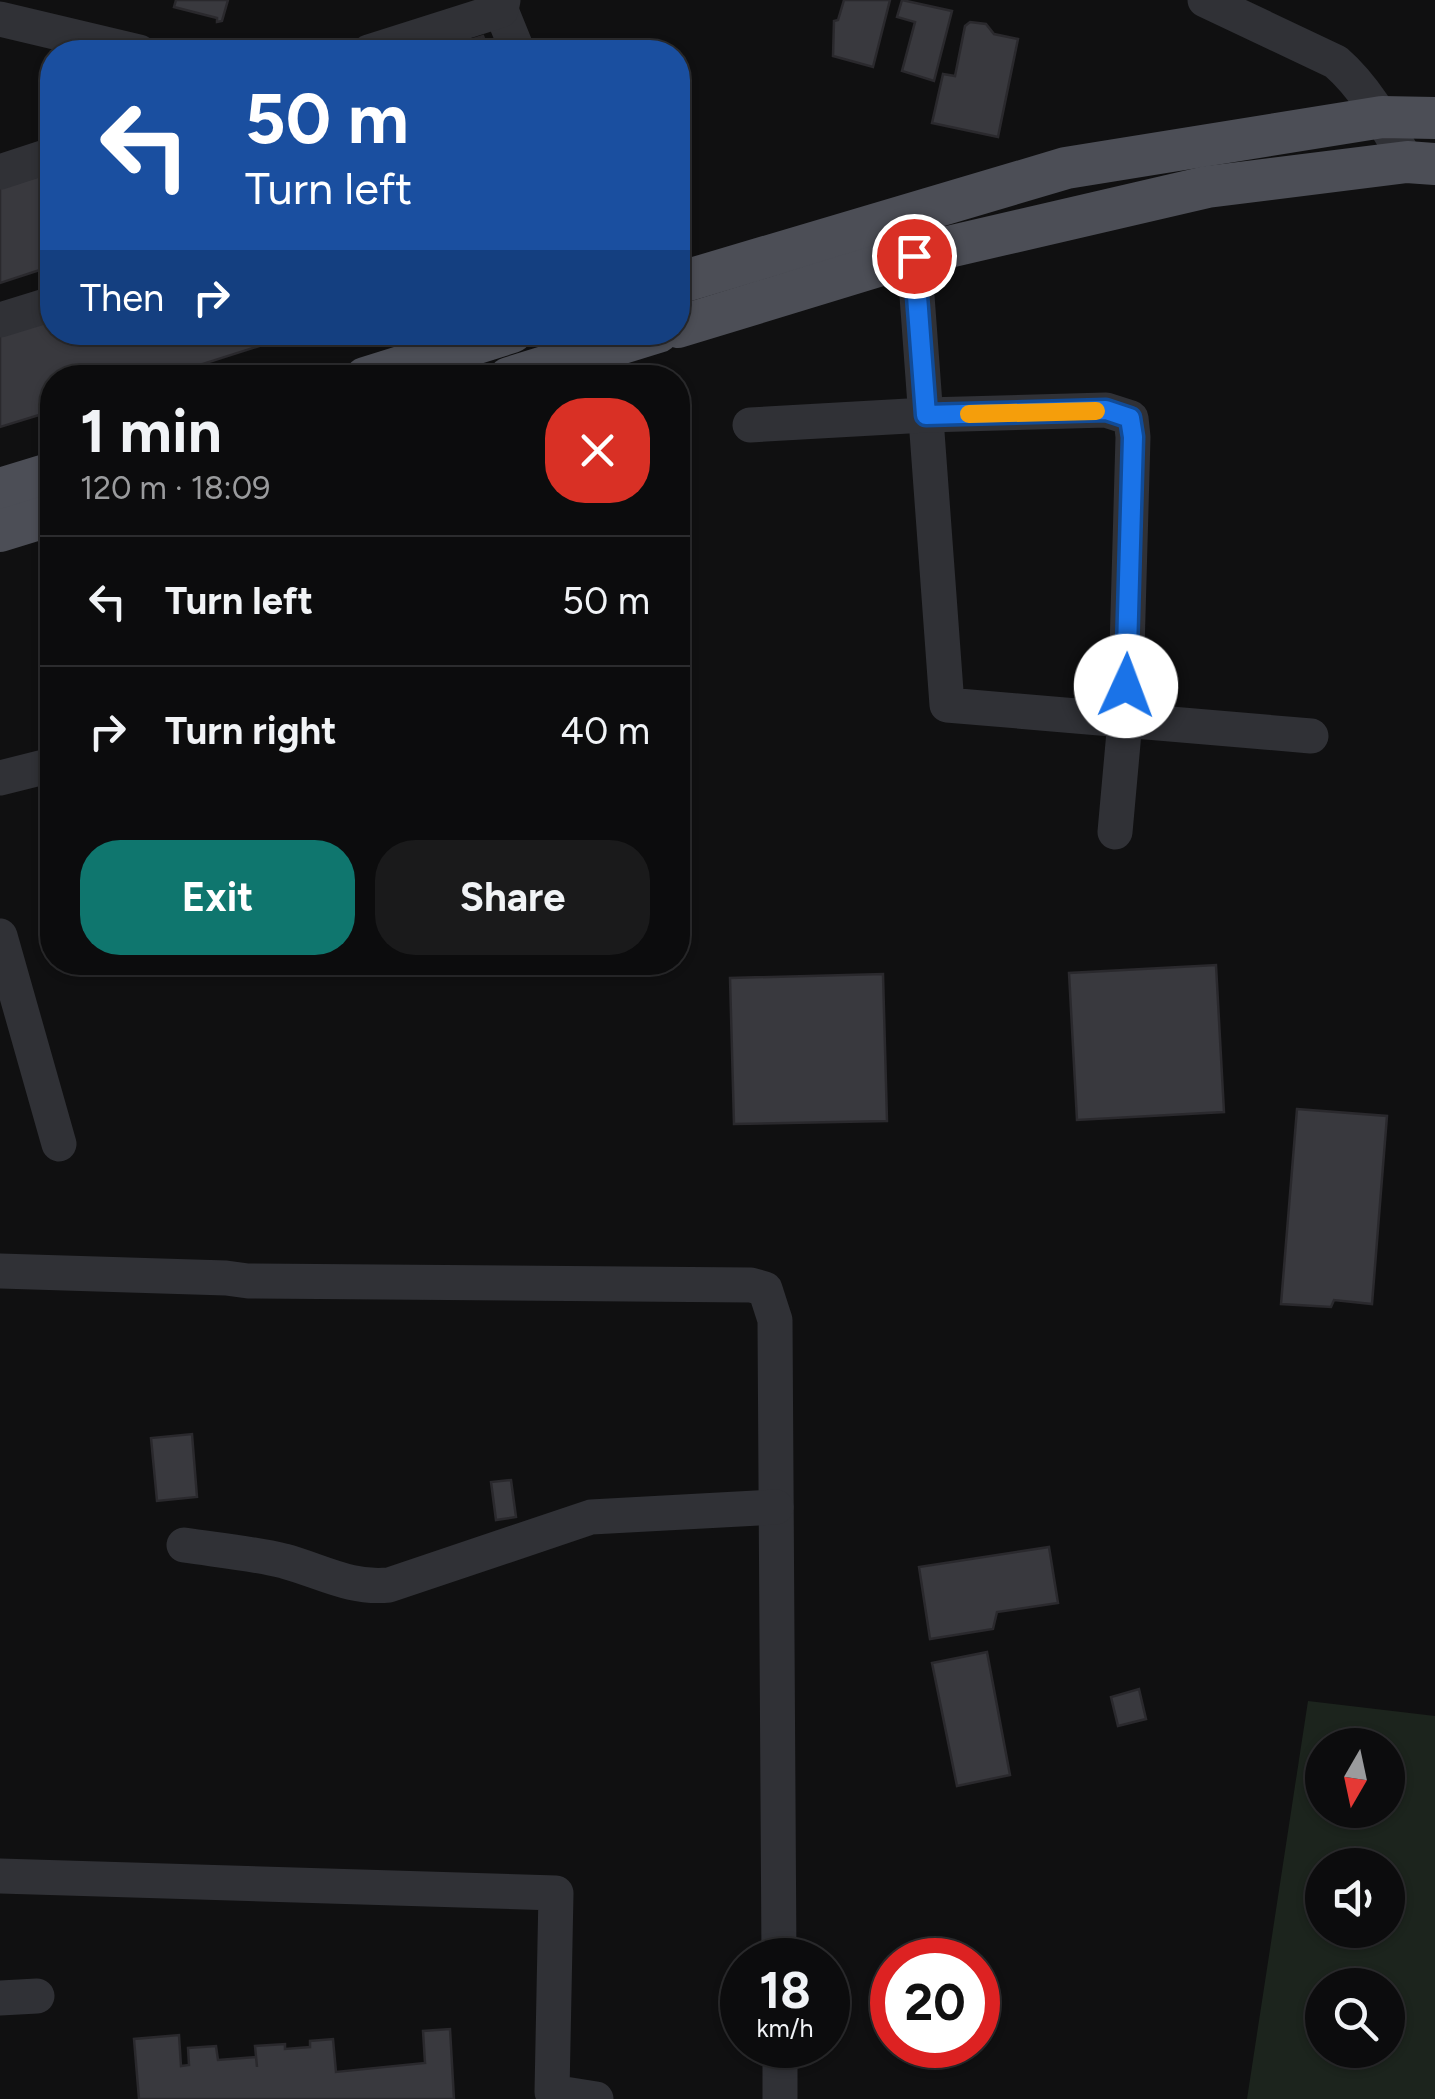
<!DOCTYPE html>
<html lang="en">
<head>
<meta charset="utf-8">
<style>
  :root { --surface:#0c0c0d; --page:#1a1a1b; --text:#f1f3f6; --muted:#9a9b9d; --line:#2c2c2e; --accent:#0f766e }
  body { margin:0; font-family:Figtree,sans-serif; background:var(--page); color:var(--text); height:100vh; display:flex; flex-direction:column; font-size:38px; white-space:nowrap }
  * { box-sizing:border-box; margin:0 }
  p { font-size:32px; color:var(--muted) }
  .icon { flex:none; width:55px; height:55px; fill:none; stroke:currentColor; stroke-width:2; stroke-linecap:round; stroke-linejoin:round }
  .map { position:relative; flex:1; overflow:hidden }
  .details { position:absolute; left:40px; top:365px; width:650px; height:610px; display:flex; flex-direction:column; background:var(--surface); border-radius:40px; box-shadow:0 2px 8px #0004,0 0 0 2px var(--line) }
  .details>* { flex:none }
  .banner { position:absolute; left:40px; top:40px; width:650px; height:305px; border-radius:40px; box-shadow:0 2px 8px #0004,0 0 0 2px var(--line); background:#1a4fa0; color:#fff; overflow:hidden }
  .needle { width:65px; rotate:189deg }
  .fabs { position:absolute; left:1305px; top:1728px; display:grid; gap:20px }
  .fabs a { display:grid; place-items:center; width:100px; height:100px; border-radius:50%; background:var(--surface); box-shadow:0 2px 8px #0004,0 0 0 2px var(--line); font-size:50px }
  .speed { position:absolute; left:720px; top:1938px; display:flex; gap:20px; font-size:50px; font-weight:700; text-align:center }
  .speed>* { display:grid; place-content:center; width:130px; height:130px; border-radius:50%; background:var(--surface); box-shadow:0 2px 8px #0004,0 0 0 2px var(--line); line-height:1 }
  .speed small { font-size:25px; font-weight:400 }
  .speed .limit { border:15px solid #d22; background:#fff; color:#111 }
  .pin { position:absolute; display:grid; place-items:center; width:85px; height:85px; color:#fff; margin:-42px; border:5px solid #fff; border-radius:50%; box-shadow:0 2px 10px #0007 }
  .me { position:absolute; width:110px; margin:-55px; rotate:2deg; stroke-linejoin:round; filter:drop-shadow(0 0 8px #0008) }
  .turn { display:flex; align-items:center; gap:35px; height:210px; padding:0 40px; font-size:45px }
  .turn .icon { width:130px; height:130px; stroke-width:2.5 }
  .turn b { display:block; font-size:70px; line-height:85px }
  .then { display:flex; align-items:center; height:95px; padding:0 40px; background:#0003; gap:20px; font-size:38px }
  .round { display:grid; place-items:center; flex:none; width:105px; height:105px; border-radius:40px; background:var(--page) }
  .headline { display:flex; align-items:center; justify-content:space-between; height:170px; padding:0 40px }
  h1 { font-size:60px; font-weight:700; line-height:75px }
  .action { display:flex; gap:20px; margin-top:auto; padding:20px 40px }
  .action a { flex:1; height:115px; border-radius:40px; background:var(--accent); color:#fff; font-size:40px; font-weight:700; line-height:115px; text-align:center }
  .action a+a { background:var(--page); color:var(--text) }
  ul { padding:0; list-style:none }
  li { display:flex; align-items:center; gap:30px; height:130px; padding:0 40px; border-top:2px solid var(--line) }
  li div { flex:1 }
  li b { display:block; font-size:38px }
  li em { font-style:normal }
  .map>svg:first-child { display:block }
</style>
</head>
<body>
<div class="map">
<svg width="1435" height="2099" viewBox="0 0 1435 2099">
  <rect width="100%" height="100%" fill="#101011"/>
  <path fill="#1c241d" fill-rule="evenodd" d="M1308,1701L1435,1716V2099H1247ZM1322,1745H1388V1810H1322ZM1322,1865H1388V1930H1322ZM1322,1985H1388V2050H1322Z"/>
  <g fill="#39393e" stroke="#2a292d" stroke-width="2.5">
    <path d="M176,0H228L222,21L217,22V18L174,7Z"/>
    <path d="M844,0H890L873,67L833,56L834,21L838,20Z"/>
    <path d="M902,0L952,11L934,81L902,71L915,22L897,17Z"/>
    <path d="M970,22L986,24L994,34L1018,39L998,137L932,123L943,74L955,76L965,26Z"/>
    <path d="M483,36L489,52H431Z"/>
    <path d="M52,172V266L0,283V188Z"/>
    <path d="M52,316V332H303L159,378H52V411L0,427V332Z"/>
    <path d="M1216,965L1224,1112L1077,1120L1069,973Z"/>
    <path d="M883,974L887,1121L734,1124L730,978Z"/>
    <path d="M1297,1109L1387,1116L1372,1304L1334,1300L1331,1307L1281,1304Z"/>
    <path d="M192,1434L197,1497L157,1501L151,1438Z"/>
    <path d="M511,1480L516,1517L496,1520L491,1482Z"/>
    <path d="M1049,1547L1058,1603L997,1612L993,1629L930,1639L919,1567Z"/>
    <path d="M987,1652L1010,1775L957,1786L932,1663Z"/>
    <path d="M1139,1689L1146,1719L1118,1726L1111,1697Z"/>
    <path d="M450,2029L454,2099H139L134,2039L179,2035L181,2066L189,2065L188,2048L216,2046L218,2060L256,2057L257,2067L255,2046L285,2044V2049L310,2047V2041L333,2039L336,2072L425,2063L423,2031Z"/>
  </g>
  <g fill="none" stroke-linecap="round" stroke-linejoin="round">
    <g stroke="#303136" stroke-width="35">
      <path d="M1205,0L1336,62C1367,89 1387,127 1407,162"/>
      <path d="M501,10L518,52"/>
      <path d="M0,19L139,52"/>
      <path d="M369,52L501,10L503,0"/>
      <path d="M0,172L52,155"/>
      <path d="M914,255L947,705L1311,736"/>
      <path d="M0,320L52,304"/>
      <path d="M750,425L926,415L1106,410L1131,418L1133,437L1125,721L1115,832"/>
      <path d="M0,778L52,765"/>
      <path d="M0,936L59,1144"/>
      <path d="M0,1271L226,1278L248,1281L751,1285L765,1289L775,1320L779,1960"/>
      <path d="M184,1545C217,1550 251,1553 284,1561C321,1571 350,1589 389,1585L591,1517L776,1507"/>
      <path d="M0,1876L556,1893L552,2092L596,2099"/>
      <path d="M0,1998L37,1996"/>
      <path d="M780,2045V2099"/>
    </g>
    <g stroke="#4c4e56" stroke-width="42">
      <path d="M678,283L1066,168L1382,117L1435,118"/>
      <path d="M678,327L914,255L1207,187L1407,162L1435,164"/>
      <path d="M365,378L512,332"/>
      <path d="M509,378L658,332"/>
      <path d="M0,489L52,473"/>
      <path d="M0,531L52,515"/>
    </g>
  </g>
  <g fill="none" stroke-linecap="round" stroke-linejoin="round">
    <g stroke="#114b97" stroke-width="25">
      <path id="route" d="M914,256L926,415L1106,410L1130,418L1133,437L1126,686"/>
    </g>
    <use href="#route" stroke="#1a73e8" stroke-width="18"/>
    <path stroke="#f59e0b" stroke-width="18" d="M969,414L1096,411"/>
  </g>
</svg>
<div class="fabs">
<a><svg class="needle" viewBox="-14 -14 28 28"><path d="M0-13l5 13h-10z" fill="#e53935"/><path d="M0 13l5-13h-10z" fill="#9a9b9d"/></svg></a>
<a><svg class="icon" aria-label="sound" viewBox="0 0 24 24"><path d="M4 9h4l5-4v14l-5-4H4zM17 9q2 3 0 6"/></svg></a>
<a><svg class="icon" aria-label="search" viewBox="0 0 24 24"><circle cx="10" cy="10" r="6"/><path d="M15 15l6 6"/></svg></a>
</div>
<div class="speed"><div>18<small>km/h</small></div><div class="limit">20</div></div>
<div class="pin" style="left:914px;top:256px;background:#d93025"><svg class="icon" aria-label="arrive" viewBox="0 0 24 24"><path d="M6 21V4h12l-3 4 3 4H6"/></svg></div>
<svg class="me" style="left:1126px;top:686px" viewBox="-20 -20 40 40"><circle r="19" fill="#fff"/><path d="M0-13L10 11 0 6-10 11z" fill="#1a73e8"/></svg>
<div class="banner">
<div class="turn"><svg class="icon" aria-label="left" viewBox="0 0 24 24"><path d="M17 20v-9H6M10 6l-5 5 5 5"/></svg><div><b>50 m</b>Turn left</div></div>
<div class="then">Then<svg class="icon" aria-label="right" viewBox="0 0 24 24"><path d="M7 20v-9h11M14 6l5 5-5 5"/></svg></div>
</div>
<section class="details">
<div class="headline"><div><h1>1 min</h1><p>120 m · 18:09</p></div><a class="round" style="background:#d93025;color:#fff"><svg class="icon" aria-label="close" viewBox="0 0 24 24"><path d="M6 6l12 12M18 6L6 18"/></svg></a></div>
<ul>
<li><svg class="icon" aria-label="left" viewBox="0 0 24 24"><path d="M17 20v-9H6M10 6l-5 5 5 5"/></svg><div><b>Turn left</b></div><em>50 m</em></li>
<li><svg class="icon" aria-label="right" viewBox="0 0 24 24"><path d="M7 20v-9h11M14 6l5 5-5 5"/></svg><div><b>Turn right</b></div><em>40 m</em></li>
</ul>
<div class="action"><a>Exit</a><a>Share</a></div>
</section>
</div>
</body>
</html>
